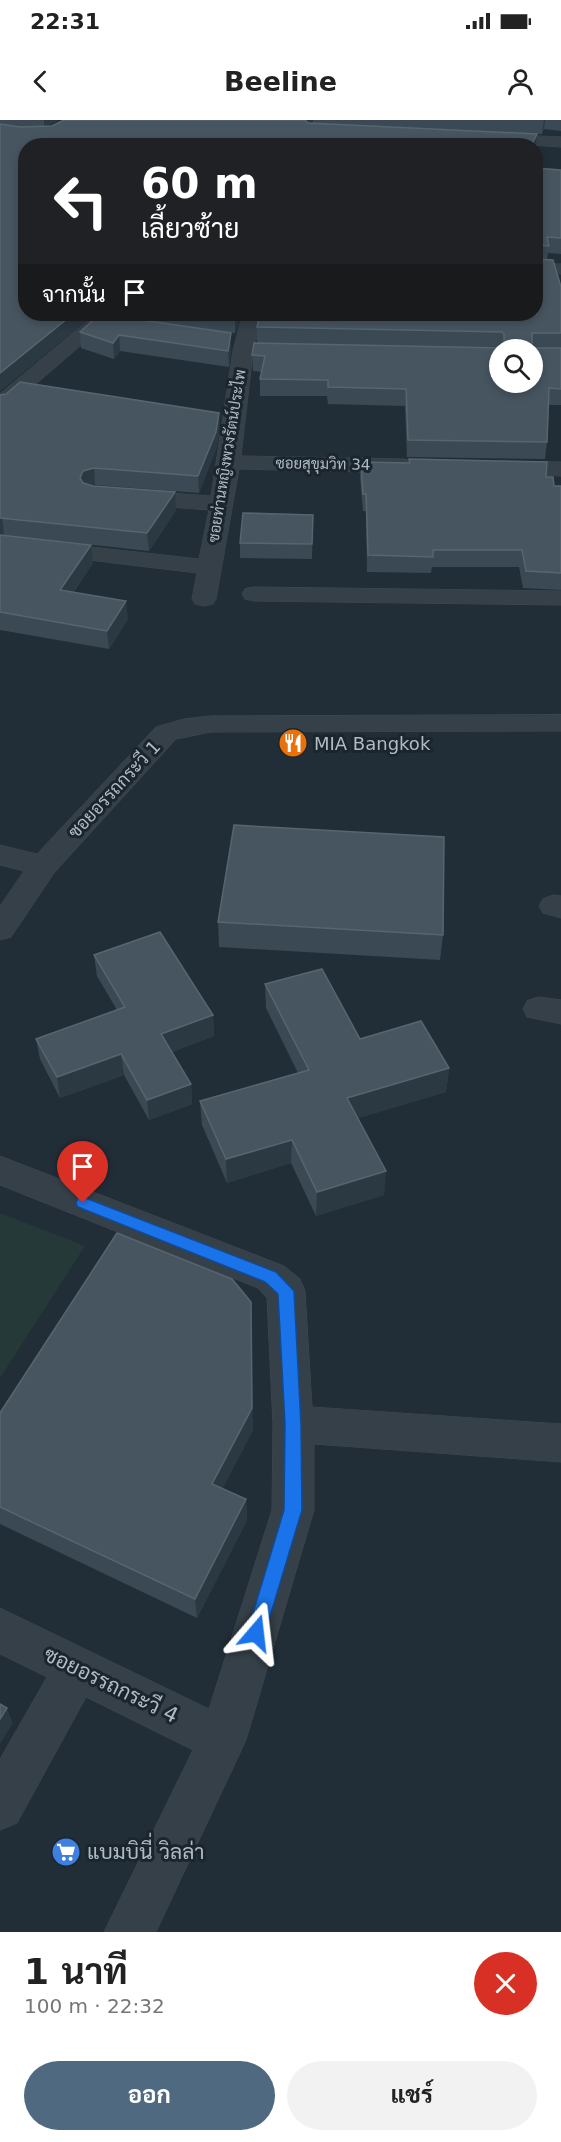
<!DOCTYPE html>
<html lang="th">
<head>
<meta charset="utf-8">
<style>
  :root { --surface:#fff; --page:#f2f2f2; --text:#222; --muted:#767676; --accent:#4f6a80 }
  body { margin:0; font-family:"DejaVu Sans",Sarabun,sans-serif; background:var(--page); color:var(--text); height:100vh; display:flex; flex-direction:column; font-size:22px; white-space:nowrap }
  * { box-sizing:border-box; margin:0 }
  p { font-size:20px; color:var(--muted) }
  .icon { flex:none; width:33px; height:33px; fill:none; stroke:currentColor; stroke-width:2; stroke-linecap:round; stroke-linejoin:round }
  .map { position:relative; height:1812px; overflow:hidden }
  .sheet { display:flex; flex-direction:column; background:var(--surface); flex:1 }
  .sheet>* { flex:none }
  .hud { position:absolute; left:18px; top:18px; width:525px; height:183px; border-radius:24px; box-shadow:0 3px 9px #0003; background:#202124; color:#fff; overflow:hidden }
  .controls { position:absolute; left:489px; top:219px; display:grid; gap:12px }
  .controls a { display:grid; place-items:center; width:54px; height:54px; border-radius:50%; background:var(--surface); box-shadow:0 3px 9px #0003; font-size:30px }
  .pin { position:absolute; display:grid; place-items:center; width:51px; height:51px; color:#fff; margin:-62px -26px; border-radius:50% 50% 50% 0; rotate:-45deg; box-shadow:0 0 6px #0007 }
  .pin .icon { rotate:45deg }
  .me { position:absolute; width:66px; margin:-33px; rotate:17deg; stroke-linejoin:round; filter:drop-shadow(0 0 4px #0008) }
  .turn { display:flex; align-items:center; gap:21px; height:126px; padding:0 24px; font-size:27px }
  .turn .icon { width:78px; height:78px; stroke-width:2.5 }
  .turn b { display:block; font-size:42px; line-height:51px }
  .then { display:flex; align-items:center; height:57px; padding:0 24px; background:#0003; gap:12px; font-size:22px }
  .round { display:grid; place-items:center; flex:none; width:63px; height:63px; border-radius:32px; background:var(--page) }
  .summary { display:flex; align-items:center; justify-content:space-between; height:102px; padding:0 24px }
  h1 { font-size:36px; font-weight:700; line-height:45px }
  .button { display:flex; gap:12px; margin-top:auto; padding:12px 24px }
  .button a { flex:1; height:69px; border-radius:36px; background:var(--accent); color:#fff; font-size:24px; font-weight:700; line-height:69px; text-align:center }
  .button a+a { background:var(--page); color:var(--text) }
  .status { display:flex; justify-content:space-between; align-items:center; height:42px; padding:0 30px; background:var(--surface); direction:ltr }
  .status svg { height:16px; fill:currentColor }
  header { display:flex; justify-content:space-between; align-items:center; height:78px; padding:0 24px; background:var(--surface); font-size:27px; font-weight:700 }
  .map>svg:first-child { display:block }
</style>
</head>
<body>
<div class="status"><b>22:31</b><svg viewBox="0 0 49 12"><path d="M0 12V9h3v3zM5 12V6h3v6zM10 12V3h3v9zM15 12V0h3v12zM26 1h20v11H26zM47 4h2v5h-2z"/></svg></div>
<header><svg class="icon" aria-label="back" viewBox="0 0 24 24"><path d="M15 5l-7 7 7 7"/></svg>Beeline<svg class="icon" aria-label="person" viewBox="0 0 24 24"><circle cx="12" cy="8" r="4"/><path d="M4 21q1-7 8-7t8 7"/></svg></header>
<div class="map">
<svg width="561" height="1812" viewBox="0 0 561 1812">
  <rect width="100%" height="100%" fill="#222e37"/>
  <path fill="#243938" d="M0,1093L85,1126L0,1258Z"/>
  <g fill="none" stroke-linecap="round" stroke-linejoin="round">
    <g stroke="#3f4951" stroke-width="1">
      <g id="minor">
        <path d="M492,14L561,17V27L486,22L484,19L486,16Z"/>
        <path d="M536,143L561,144V154L536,153Z"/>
        <path d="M96,194H117L7,289L0,291V274Z"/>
        <path d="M243,194H263L253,231L241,336L404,339L412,341L415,346L412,351L404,353L239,349L216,479L213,484L204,486L195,484L192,479L197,453L39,434L35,429L39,424L47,422L199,439L209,390L130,384L122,382L119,377L122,372L130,370L211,376L233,231Z"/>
        <path d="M501,341L561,342V356L493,353L490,348L493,343Z"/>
        <path d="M254,467L561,471V485L254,481L245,479L242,474L245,469Z"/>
        <path d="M561,595V611L211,612L176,619L54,753L11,817L0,820V786L24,751L0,745V725L37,734L156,607L184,599L211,596Z"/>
        <path d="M554,775L561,776V798L543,793L539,786L543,779Z"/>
        <path d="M539,877L561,880V904L527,897L523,889L527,881Z"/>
        <path d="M0,1036L284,1146L300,1159L305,1171L312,1287L561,1304V1342L314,1324V1390L246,1620L156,1812H104L193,1630L86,1577L17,1703L0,1710V1639L47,1557L0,1534V1488L209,1589L272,1390L273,1304L267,1178L258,1168L0,1065Z"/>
      </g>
    </g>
    <use href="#minor" fill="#354048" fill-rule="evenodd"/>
  </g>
  <g fill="#3a4953" fill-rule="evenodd">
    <path d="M0,0H58L48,6H52L64,0H561V11L544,9L542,14H533H537L536,26H26L94,194L0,271Z"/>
    <path d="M536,48L561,50V134L548,133L547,140L561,167V285H549L547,322L545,339L407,337L405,286L328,284L327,276H260V259L262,252L253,251L252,235L257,223V207L536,194Z"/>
    <path d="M100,194H242L235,213H231V229L229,247L120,231L114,239L81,228L80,212ZM128,198H129L211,210Z"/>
    <path d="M0,275L220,310L216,329L199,373L95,365L92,366L176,390L149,431L3,415L91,425L93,443L73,473L128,499L109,529L0,510Z"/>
    <path d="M361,342L546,357L554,366H561V470L523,468L519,447H432L431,453L367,452L366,391H363L360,358Z"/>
    <path d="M313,395L312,439L240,438V423Z"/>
    <path d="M218,802L443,815L440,840L219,827Z"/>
    <path d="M94,835L213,895L214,916L172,932L191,964L192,984L149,1000L124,955L60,978L40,939L36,919L117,890L97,856Z"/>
    <path d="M265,864L360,919L449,948L446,972L358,998L384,1075L316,1096L291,1043L227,1063L202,1005L200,981L298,953L266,888Z"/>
    <path d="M0,1293L253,1310L222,1369L246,1379L247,1400L197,1498L0,1404Z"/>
  </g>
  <g fill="#2b3943">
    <path d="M44,0H58L44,9Z"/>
    <path d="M303,0H313V5L303,12Z"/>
    <path d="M544,0H545L544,9L542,14Z"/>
    <path d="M537,14L536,26H531Z"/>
    <path d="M73,194H94L0,271V253Z"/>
    <path d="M116,194H129V198L121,200Z"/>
    <path d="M236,194H242L235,213V197Z"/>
    <path d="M231,213V229L229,247L228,231Z"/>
    <path d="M119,215L120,231L114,239L113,223Z"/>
    <path d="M219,293L220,310L216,329L199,373L198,356Z"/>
    <path d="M94,348L95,365L85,368L80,358L83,351Z"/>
    <path d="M175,372L176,390L149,431L147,413Z"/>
    <path d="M2,397L4,415L0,416V398Z"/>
    <path d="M91,425L93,443L62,488L60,470Z"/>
    <path d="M126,481L128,499L109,529L107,511Z"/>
    <path d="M213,895L214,916L163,935L161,914Z"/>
    <path d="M121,934L124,955L60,978L57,957Z"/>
    <path d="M449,948L446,972L346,1002L347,978Z"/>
    <path d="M191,964L192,984L149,1000L147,980Z"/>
    <path d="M292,1020L291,1043L227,1063L226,1039Z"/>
    <path d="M386,1051L384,1075L316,1096L317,1072Z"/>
    <path d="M251,1182L253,1310L214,1385L212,1364Z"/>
    <path d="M246,1379L247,1400L197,1498L195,1479Z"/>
    <path d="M7,1588L13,1603L0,1624V1599Z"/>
  </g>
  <g fill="#475560" stroke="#57656f" stroke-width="1.5" fill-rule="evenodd">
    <path d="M64,0H305L308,3L537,14L531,26H255L236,24V26H26V194H73L0,253V4L20,7L52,6Z"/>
    <path d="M536,48L561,50V118L547,117L549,126L538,125L536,128V139L553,140L561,167V213H532V228H561V269L549,268L547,322L408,320L406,269L328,267V260L260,259L265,236L252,235L254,223L502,228L504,226V214L502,212L257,207L260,194H536ZM500,230H532V262H500Z"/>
    <path d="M100,194H118L119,195L128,198L231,213L228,231L119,215L113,223L80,212Z"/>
    <path d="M208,194H236L235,197Z"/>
    <path d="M20,262L219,293L216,312L198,356L94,348L83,351L80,358L83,363L93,366L175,372L147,413L0,398V275L6,274Z"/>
    <path d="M409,339L547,342L546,357H553L554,366H561V453L526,451L522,430H433V437L368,435L366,374H363L361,342L410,343Z"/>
    <path d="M243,393L313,395L312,424L240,423Z"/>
    <path d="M0,415L91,425L60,470L126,481L107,511L0,492Z"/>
    <path d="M234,705L444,717L443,815L218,802Z"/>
    <path d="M160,812L213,895L161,914L191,964L147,980L121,934L57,957L36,919L125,887L94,835Z"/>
    <path d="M322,849L360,919L421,901L449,948L347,978L386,1051L317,1072L292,1020L226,1039L200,981L309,950L265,864Z"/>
    <path d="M117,1113L232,1159L251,1182L252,1288L212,1364L246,1379L195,1479L0,1387V1293Z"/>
    <path d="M0,1584L7,1588L0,1599Z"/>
  </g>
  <path fill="#1a73e8" stroke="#114b97" stroke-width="1.5" d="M83,1077L276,1152L294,1171L301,1304L302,1390L265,1513L262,1519L256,1522L249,1519L247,1513L284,1390L285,1304L278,1174L265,1162L78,1087L76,1083L78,1078Z"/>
  <defs>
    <g id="restaurant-disc" transform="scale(1.5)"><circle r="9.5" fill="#e8710a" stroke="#1b252d"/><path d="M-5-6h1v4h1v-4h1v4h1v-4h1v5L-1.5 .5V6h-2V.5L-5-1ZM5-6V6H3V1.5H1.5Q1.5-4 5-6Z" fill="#fff"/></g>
    <g id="supermarket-disc" transform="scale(1.5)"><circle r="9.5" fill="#3f7fe0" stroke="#1b252d"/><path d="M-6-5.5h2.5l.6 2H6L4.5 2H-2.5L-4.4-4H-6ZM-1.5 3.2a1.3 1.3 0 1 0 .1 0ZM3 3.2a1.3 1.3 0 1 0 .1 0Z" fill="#fff"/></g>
  </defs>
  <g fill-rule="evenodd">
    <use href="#restaurant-disc" x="293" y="623"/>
    <use href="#supermarket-disc" x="66" y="1732"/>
  </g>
  <g text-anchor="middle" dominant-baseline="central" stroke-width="6" stroke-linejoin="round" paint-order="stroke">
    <g font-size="15" fill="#b0bbc4" stroke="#1b252d">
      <text transform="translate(227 336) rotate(-81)">ซอยท่านหญิงพวงรัตน์ประไพ</text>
      <text transform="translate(323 344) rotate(1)">ซอยสุขุมวิท 34</text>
    </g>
    <g font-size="18" fill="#b0bbc4" stroke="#1b252d" text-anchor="start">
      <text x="314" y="623">MIA Bangkok</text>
    </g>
    <g font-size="18" fill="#b0bbc4" stroke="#1b252d">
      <text transform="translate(114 669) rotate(-47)">ซอยอรรถกระวี 1</text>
    </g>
    <g font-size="21" fill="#b0bbc4" stroke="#1b252d">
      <text transform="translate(111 1565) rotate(26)">ซอยอรรถกระวี 4</text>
    </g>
    <g font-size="21" fill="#b0bbc4" stroke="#1b252d" text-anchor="start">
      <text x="87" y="1732">แบมบินี่ วิลล่า</text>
    </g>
  </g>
</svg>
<div class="controls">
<a><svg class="icon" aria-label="search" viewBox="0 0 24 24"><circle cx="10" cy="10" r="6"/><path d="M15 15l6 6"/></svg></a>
</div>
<div class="pin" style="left:83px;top:1083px;background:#d93025"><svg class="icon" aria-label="arrive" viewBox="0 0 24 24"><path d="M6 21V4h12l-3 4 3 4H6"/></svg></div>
<svg class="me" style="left:256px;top:1513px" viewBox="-20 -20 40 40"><path d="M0-17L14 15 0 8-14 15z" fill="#1a73e8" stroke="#fff" stroke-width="4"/></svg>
<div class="hud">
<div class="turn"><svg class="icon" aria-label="left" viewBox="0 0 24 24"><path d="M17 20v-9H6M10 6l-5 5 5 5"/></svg><div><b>60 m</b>เลี้ยวซ้าย</div></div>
<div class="then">จากนั้น<svg class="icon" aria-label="arrive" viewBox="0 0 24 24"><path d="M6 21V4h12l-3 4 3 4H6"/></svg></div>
</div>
</div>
<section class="sheet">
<div class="summary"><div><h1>1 นาที</h1><p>100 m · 22:32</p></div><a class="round" style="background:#d93025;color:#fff"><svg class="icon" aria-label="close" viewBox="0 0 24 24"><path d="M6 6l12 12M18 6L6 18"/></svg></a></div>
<div class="button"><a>ออก</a><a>แชร์</a></div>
</section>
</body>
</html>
